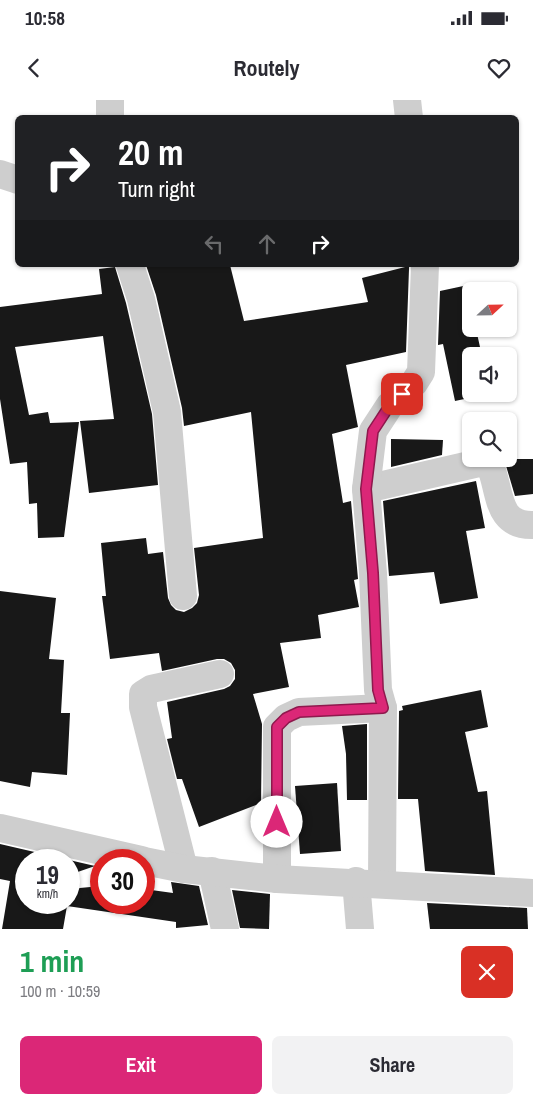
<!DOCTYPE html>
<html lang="en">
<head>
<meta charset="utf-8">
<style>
  :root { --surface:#fff; --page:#f2f2f3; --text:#2b2b33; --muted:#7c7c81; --accent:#db2777 }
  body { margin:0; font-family:"Archivo Narrow",sans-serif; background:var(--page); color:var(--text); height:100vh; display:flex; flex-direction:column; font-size:19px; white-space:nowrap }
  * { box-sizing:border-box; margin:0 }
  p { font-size:16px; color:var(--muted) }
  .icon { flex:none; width:28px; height:28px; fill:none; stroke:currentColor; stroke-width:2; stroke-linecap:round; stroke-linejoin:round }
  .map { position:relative; height:829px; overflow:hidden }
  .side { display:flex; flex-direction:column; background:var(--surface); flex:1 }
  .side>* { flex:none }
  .guide { position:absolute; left:15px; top:15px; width:504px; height:152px; border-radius:8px; box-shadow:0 1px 4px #0004; background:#202124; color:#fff; overflow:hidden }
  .needle { width:32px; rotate:68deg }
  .controls { position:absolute; left:462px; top:182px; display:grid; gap:10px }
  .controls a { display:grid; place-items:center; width:55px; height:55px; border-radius:8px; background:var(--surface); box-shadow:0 1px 4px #0004; font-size:25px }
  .speed { position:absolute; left:15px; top:749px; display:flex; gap:10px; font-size:25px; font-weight:700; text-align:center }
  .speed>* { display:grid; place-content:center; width:65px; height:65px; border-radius:50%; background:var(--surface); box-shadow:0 1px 4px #0004; line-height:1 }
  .speed small { font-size:12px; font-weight:400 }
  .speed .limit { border:8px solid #d22; background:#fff; color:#111 }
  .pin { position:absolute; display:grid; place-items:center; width:42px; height:42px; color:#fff; margin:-21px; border-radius:10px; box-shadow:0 2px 8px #0006 }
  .me { position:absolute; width:55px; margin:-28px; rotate:0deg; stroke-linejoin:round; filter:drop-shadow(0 0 4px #0008) }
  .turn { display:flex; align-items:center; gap:18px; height:105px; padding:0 20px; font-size:22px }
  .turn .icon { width:65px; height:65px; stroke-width:2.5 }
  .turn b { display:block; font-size:35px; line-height:42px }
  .lanes { display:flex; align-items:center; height:48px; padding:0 20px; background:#0003; justify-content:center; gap:25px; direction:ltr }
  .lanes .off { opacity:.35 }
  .round { display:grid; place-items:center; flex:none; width:52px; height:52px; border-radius:8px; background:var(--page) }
  .headline { display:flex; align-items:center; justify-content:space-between; height:85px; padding:0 20px }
  h1 { font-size:30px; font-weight:700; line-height:38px; color:#1e9e55 }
  .primary-button { display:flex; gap:10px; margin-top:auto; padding:10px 20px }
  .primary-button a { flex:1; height:58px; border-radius:8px; background:var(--accent); color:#fff; font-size:20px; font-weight:700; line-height:58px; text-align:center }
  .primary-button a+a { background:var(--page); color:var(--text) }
  .status { display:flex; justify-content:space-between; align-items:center; height:35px; padding:0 25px; background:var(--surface); direction:ltr }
  .status svg { height:14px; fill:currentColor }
  header { display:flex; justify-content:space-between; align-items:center; height:65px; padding:0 20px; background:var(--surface); font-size:22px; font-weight:700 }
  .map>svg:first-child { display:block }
</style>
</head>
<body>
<div class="status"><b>10:58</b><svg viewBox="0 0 49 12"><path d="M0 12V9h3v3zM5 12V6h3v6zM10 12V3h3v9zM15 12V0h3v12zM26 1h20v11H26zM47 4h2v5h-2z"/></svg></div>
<header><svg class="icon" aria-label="back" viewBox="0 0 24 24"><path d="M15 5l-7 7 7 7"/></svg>Routely<svg class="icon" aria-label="heart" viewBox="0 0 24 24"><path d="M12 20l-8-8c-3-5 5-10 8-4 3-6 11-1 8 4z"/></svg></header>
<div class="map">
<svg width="533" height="829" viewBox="0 0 533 829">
  <rect width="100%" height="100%" fill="#fff"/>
  <g fill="#181818">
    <path d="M146,165H230L244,221L368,202L362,178L409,166V169L406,252L346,265L358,327L332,334L343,403L351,401L358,479L354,480L359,507L318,515L321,538L280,543L289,587L253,594L262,624L261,703L199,727L182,679H177L167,639L172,638L167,602L224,589L230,586L235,579V570L231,563L224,559H217L162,571L159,553L110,559L102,496H106L101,443L146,438L148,454L163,452L168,498L171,505L176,510L184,512L192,508L197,503L199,495L194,448L263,438L251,312L184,326L182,308L156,195Z"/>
    <path d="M115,167L126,203L152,314L158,385L89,393L80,321L114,319L103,236L15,247L29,315L48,312L50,323L79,322L64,437L38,438L37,403L29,404L27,362L10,364L0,299V207L102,194L99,169Z"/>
    <path d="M468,185L471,201V229H476L482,256H471V294H488L455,301L443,244L438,245L440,191Z"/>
    <path d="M391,339L443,340L442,355L391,367Z"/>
    <path d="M504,359H533V394L515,396Z"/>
    <path d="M476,381L485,428L466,431L478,498L440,504L434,472L389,476L383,401Z"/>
    <path d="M0,491L56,498L49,559L64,560L61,613H70L67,675L32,672L30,687L0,681Z"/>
    <path d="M481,590L488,627L465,632L478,692L487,691L495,775L425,771L418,699H398L399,611L403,610L402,606Z"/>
    <path d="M367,624V700H347L346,654L342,626Z"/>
    <path d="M337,683L341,751L300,754L295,686Z"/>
    <path d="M0,744L95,766L69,775V760H26V802H69V789L101,786V802H144V789L173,793L171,782L199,786L208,825L176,828V822L67,806L63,829H2L10,781L0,779Z"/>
    <path d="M232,790L270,794L269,829L240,828Z"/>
    <path d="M427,803L527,808L528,829H430Z"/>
  </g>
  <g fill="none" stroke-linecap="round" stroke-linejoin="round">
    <g stroke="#cecece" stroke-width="28">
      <path d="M407,0L409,18"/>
      <path d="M110,18V0"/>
      <path d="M0,74L18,80"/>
      <path d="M130,165L141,199L167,312L183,496"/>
      <path d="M366,389L483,362L490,365C501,392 496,426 533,425"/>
      <path d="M184,769L143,607V594L151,589L220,574"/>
      <path d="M212,771L225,829"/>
      <path d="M277,779V627L286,618L299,612L383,608"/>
      <path d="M356,781L360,829"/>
      <path d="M382,783L383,608L378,590L373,473L366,389L373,331L390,305L414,283L421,272L425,165"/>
    </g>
    <g stroke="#cecece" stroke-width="28">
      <path d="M0,728L141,760"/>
      <path d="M144,761L184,769L277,779L533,793"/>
    </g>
  </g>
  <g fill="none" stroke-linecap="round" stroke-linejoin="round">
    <g stroke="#8e194d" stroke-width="12">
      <path id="route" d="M277,722V627L286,618L299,612L383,608L378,590L373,473L366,389L373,331L390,305L402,294"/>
    </g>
    <use href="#route" stroke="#db2777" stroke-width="9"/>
  </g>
</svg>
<div class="controls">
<a><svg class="needle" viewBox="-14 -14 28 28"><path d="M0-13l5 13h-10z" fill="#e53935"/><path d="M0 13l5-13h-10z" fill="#7c7c81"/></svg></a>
<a><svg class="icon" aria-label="sound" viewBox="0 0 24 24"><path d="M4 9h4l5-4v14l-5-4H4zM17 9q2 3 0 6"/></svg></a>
<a><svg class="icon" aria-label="search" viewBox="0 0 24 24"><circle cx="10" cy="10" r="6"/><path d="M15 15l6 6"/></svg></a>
</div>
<div class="speed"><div>19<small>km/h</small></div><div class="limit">30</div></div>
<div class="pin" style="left:402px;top:294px;background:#d93025"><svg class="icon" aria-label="arrive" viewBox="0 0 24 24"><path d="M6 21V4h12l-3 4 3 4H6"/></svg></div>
<svg class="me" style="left:277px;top:722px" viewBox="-20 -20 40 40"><circle r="19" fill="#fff"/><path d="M0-13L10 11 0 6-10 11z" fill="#db2777"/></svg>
<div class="guide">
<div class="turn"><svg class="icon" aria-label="right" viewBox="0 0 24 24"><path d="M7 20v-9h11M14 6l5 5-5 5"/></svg><div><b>20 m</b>Turn right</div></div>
<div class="lanes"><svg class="icon off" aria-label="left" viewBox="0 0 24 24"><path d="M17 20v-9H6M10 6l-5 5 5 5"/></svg><svg class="icon off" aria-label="ahead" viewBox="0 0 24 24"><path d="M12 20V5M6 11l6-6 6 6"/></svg><svg class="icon" aria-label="right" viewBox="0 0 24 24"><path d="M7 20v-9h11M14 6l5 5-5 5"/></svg></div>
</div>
</div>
<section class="side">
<div class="headline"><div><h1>1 min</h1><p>100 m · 10:59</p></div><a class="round" style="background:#d93025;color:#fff"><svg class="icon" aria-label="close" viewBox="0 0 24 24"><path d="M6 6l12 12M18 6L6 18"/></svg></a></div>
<div class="primary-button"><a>Exit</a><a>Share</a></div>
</section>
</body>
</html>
